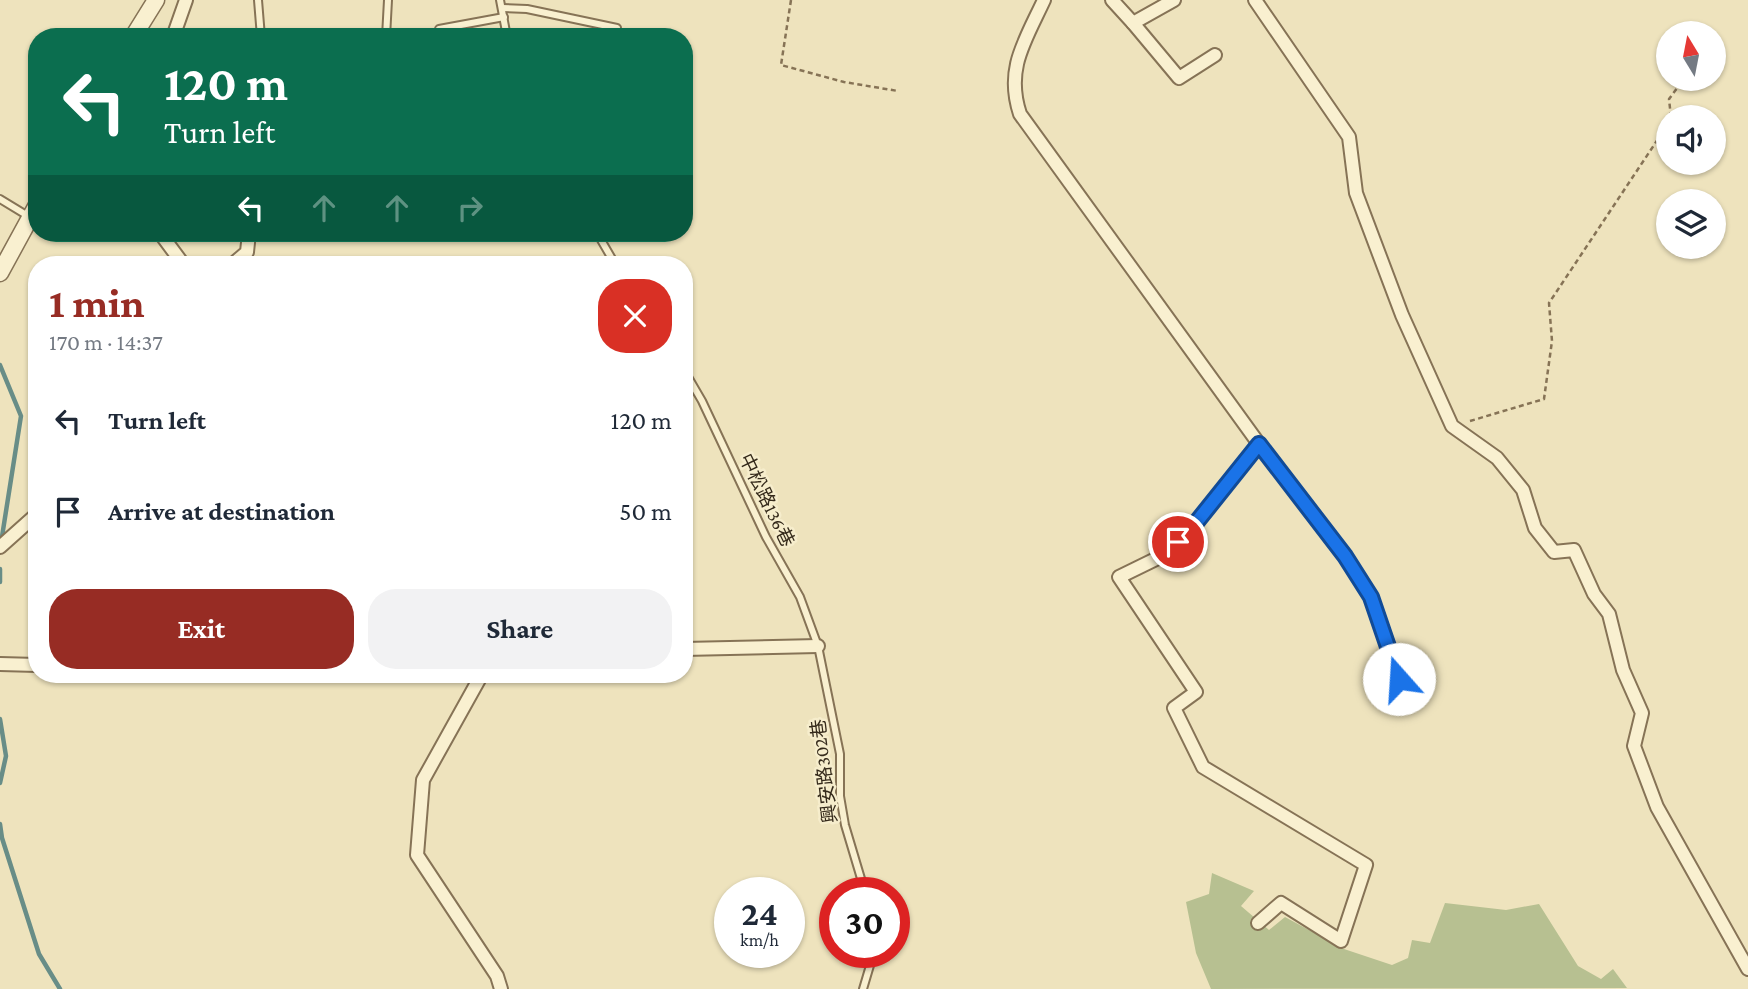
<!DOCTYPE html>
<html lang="en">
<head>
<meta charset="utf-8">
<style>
  :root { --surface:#fff; --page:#f2f2f3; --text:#1f2937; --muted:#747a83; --accent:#972c24 }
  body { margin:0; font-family:"Crimson Pro","Noto Sans TC",serif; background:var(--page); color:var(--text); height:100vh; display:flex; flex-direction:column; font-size:26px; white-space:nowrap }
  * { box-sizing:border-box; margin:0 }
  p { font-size:23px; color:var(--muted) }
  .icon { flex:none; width:38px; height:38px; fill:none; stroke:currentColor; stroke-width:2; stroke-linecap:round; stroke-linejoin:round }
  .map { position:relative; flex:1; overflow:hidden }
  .panel { position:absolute; left:28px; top:256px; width:665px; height:427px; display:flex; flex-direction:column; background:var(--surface); border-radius:28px; box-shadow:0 2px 5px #0004 }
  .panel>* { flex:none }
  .banner { position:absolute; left:28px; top:28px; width:665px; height:214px; border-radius:28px; box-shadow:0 2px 5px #0004; background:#0b6e4f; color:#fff; overflow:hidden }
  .needle { width:46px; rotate:350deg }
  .controls { position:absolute; left:1656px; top:21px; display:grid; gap:14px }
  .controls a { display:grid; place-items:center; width:70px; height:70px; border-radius:50%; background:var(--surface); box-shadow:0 2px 5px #0004; font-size:35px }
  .speed { position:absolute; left:714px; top:877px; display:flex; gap:14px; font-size:35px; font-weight:700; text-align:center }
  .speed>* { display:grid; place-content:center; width:91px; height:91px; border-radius:50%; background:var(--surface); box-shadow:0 2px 5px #0004; line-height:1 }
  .speed small { font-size:18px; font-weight:400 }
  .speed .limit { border:10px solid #d22; background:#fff; color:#111 }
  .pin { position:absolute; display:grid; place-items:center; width:60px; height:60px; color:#fff; margin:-30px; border:4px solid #fff; border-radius:50%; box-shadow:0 2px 7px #0007 }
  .me { position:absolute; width:77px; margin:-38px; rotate:341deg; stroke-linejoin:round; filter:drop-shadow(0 0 5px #0008) }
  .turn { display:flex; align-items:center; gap:24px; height:147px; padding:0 21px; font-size:32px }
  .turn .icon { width:91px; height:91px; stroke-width:2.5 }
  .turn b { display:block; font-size:49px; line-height:60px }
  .lanes { display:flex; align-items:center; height:66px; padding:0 21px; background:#0003; justify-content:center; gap:35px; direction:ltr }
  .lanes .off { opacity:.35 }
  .round { display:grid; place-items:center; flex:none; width:74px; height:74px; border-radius:28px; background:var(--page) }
  .overview { display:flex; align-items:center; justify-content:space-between; height:119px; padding:0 21px }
  h1 { font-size:42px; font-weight:700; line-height:52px; color:var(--accent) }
  .action { display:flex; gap:14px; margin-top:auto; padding:14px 21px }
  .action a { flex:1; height:80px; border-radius:28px; background:var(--accent); color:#fff; font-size:28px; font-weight:700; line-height:80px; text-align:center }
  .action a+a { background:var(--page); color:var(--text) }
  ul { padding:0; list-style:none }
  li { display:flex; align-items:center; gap:21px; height:91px; padding:0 21px }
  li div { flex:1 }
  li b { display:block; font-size:26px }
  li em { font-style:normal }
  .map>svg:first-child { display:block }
</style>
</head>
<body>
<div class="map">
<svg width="1748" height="989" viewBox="0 0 1748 989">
  <rect width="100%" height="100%" fill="#eee3bd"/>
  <path fill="#b7c091" d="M1212,873L1254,891L1241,906L1269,930L1285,917L1344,949L1392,965L1408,958L1412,940L1430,943L1445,903L1506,910L1539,904L1578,966L1601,979L1613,969L1627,988L1211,989L1196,953L1186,902L1209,894Z"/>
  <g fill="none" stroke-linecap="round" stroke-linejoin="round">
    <g stroke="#688d87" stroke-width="4.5">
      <path d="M0,365L21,416L1,543"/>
      <path d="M0,569V582"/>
      <path d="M0,719L6,756L0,783"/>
      <path d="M0,824L2,838L39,954L60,989"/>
    </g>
    <g stroke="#867356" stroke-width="10">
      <g id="service">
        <path d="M258,0L261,37"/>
        <path d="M500,0L507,37"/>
        <path d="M502,8L527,9L617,28"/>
        <path d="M439,29L504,17"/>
        <path d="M386,37L388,0"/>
        <path d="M0,199L28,216"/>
        <path d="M597,233L615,264"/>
        <path d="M684,370L702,401L766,537L800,597L818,646L840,754V796L845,825L865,892"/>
        <path d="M863,989L874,952"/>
      </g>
    </g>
    <g stroke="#867356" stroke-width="16">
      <g id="minor">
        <path d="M1044,0C1025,41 1005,69 1020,114L1259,444L1345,556L1371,597L1400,679"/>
        <path d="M1112,0L1133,23L1174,0"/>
        <path d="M1255,0L1349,137L1356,193L1402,315L1452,426L1497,458L1523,490L1535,528L1554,552L1574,550L1594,594L1609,614L1623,670L1642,713L1634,746L1657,807L1748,969"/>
        <path d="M1133,23L1179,78L1215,55"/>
        <path d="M173,37L186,0"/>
        <path d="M160,233L183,264"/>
        <path d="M233,264L247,252L249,233"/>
        <path d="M0,547L37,514"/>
        <path d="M684,649L818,646"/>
        <path d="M0,664L37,665"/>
        <path d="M482,674L423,780L417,855L497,976L501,989"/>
        <path d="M1258,923L1281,903L1341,941L1366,865L1203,767L1174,708L1196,692L1119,577L1164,555L1191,529L1259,444"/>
      </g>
    </g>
    <g stroke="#867356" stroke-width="19">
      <g id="tertiary">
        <path d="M133,37L156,0"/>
        <path d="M0,273L37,205"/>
      </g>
    </g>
    <g stroke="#867356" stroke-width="2.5" stroke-dasharray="5 3.5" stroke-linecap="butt">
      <path d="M791,0L781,65L844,82L898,91"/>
      <path d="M1671,117L1669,99L1684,79"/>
      <path d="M1470,421L1544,399L1552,341L1549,303L1668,124"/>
    </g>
    <use href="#service" stroke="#f9f0d0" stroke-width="6"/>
    <use href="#minor" stroke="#f9f0d0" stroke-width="12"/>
    <use href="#tertiary" stroke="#f9f0d0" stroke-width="16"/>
  </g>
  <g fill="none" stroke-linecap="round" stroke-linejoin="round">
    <g stroke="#114b97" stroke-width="18">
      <path id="route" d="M1178,542L1191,529L1259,444L1345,556L1371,597L1399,679"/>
    </g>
    <use href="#route" stroke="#1a73e8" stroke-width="12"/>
  </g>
  <g text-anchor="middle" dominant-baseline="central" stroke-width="5" stroke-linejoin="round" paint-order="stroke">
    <g font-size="19" fill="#352a1b" stroke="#f6edcc">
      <text transform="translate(767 500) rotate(64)">中松路136巷</text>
      <text transform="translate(824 771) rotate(-97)">興安路302巷</text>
    </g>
  </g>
</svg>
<div class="controls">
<a><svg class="needle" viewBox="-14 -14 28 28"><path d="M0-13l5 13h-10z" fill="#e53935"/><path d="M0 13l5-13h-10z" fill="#747a83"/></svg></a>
<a><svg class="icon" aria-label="sound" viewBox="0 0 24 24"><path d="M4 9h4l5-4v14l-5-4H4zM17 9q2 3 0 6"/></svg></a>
<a><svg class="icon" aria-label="layers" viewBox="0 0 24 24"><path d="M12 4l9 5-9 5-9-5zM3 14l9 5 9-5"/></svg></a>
</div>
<div class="speed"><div>24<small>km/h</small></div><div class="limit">30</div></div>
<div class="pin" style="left:1178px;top:542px;background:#d93025"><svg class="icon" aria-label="arrive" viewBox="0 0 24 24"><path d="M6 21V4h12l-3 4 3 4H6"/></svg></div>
<svg class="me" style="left:1399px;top:679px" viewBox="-20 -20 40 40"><circle r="19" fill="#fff"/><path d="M0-13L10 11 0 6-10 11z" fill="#1a73e8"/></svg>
<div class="banner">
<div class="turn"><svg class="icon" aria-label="left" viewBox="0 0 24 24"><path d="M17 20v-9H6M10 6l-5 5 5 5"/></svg><div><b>120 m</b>Turn left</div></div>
<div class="lanes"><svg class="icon" aria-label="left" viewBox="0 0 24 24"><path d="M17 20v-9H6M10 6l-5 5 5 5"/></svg><svg class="icon off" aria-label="ahead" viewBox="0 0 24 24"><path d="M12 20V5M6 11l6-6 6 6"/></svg><svg class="icon off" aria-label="ahead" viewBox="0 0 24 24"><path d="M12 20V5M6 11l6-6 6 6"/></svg><svg class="icon off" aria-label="right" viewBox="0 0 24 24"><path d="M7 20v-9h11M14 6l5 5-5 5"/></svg></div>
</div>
<section class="panel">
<div class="overview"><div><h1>1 min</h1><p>170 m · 14:37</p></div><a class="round" style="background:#d93025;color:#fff"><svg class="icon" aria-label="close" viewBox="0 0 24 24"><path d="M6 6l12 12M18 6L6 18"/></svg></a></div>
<ul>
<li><svg class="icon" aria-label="left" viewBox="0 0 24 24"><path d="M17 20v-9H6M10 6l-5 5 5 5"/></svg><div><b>Turn left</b></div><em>120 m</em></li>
<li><svg class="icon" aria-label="arrive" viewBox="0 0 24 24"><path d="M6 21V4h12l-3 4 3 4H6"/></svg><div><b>Arrive at destination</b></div><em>50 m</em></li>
</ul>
<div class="action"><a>Exit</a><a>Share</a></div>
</section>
</div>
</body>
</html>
